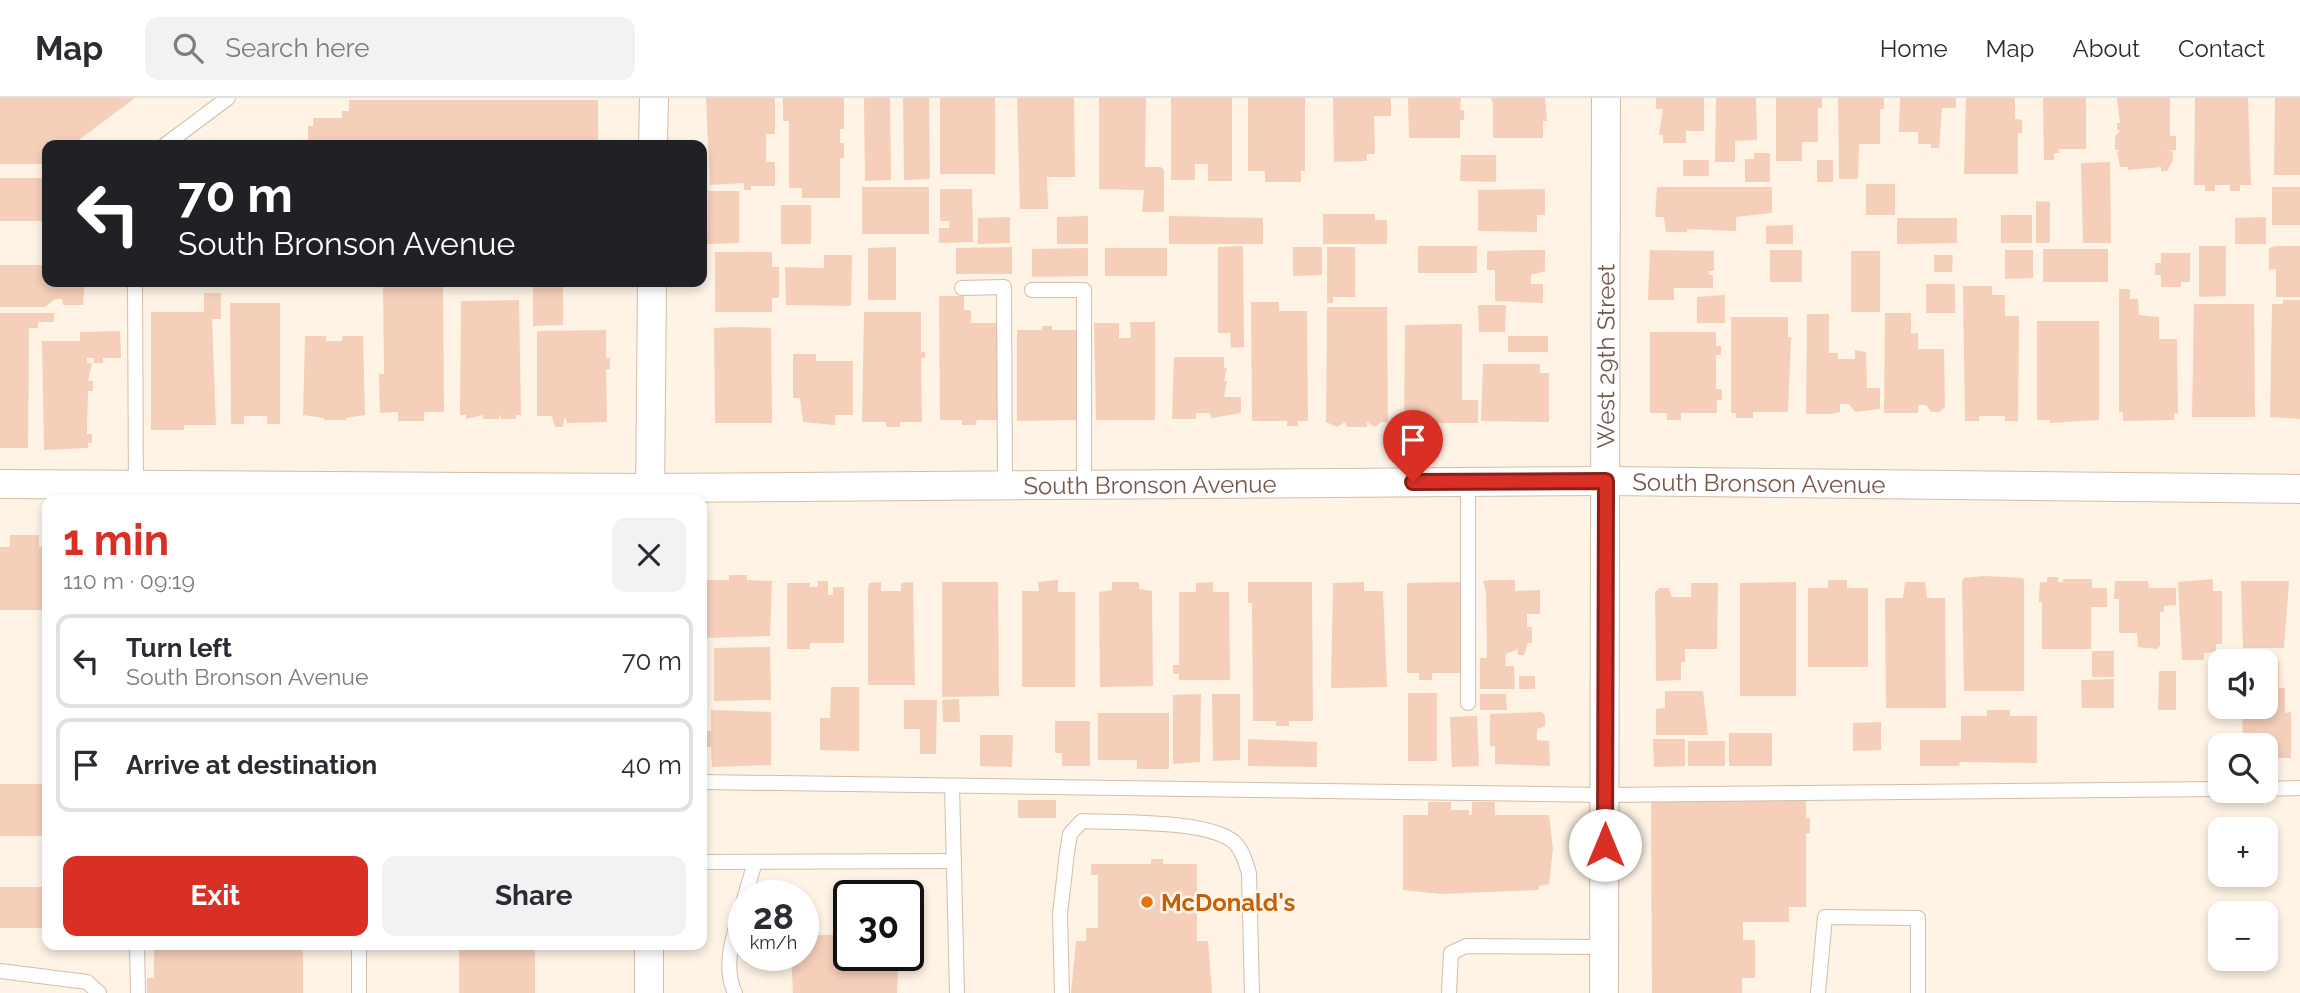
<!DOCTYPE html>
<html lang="en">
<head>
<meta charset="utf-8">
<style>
  :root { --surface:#fff; --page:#f2f2f3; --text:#2b2b33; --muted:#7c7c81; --line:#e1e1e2; --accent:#d93025 }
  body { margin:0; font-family:Raleway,sans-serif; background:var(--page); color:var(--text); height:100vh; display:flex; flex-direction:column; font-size:26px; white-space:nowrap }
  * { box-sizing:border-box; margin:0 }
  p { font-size:23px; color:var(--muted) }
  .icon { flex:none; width:38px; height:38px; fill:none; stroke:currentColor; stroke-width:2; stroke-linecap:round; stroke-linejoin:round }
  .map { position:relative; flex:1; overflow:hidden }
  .sheet { position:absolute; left:42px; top:397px; width:665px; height:455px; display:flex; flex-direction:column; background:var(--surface); border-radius:14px; box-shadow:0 4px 10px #0003 }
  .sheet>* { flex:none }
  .hud { position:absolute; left:42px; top:42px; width:665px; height:147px; border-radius:14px; box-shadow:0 4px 10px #0003; background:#202124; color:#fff; overflow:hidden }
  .tools { position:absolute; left:2208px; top:551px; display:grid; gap:14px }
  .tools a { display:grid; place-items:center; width:70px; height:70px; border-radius:14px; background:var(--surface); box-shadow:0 4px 10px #0003; font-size:35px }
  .speed { position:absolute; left:728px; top:782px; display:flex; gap:14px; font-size:35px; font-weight:700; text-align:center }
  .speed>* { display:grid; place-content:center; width:91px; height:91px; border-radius:50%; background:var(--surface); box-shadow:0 4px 10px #0003; line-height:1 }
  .speed small { font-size:18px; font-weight:400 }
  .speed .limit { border:4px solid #111; border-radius:10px; background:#fff; color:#111 }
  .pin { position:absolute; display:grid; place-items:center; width:60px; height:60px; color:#fff; margin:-72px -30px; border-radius:50% 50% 50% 0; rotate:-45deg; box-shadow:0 0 7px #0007 }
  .pin .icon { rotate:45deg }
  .me { position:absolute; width:77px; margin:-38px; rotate:0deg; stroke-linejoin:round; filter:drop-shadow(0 0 5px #0008) }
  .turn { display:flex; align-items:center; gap:24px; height:147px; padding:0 21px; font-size:32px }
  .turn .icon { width:91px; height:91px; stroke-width:2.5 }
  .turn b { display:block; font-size:49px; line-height:60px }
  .round { display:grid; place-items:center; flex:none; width:74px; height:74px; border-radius:14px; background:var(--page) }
  .head { display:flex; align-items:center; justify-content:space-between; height:119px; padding:0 21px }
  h1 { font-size:42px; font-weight:700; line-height:52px; color:var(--accent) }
  .cta { display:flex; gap:14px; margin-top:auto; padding:14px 21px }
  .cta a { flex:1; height:80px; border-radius:14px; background:var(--accent); color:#fff; font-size:28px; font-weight:700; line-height:80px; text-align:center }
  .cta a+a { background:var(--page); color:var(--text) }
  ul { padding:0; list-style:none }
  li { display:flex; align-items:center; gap:21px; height:94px; margin:0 14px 10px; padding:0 7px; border:4px solid var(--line); border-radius:14px }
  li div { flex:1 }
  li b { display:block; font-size:26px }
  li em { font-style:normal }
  header { display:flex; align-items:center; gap:42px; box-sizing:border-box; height:98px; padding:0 35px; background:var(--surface); border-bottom:2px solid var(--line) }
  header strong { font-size:33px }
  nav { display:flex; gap:38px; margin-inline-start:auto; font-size:24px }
  .search { width:490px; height:63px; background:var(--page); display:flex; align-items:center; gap:18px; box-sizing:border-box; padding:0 24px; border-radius:14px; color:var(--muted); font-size:26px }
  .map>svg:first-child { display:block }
</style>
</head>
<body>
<header>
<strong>Map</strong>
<div class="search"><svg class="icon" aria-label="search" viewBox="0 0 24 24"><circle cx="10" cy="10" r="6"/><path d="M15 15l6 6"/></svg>Search here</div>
<nav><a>Home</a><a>Map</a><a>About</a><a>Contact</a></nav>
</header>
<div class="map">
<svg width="2300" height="895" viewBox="0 0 2300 895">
  <rect width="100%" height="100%" fill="#fef3e5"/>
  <g fill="#f5cfba">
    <path d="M0,0H135L72,47H47V66H0Z"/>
    <path d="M706,0H775V36H766V64H775V88H751V92H744V85L710,87Z"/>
    <path d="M783,0H844V31H840V45H844V60H840V100H802V90H789V23H783Z"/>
    <path d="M864,0H890L891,82L865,83Z"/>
    <path d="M903,0H929L930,81L904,82Z"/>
    <rect x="940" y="0" width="55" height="76"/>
    <path d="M1017,0H1074L1075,79H1047L1048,111H1020Z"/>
    <path d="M1099,0H1146L1145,69H1161L1164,72V114H1142L1144,92L1099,91Z"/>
    <path d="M1171,0H1232V83H1208V66H1195V82H1171Z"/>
    <path d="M1248,0H1305V73H1301V84H1265V73H1248Z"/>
    <path d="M1333,0H1391V18H1374L1375,56H1367V63L1334,64Z"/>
    <path d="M1408,0H1461L1460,12H1464V22H1460V40H1409Z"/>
    <path d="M1490,0H1545L1547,23H1543V40H1493V4Z"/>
    <path d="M1656,0H1704V33H1686V45H1663V37H1659L1663,11H1656Z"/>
    <path d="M1716,0H1756L1757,42L1735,43V64H1715Z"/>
    <path d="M1776,0H1822V10H1818V44H1802V63H1776Z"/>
    <path d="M1838,0H1884V11H1880V46H1859L1858,81H1839Z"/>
    <path d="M1900,0H1956V10H1942L1939,50H1931V46H1918V34H1899Z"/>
    <path d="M1966,0H2015V21L2022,22V35H2018V76H1964Z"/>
    <path d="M2043,0H2086V51H2059V55H2054V62H2044Z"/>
    <path d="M2117,0H2170V38H2176V52L2164,53H2173V62L2167,73H2161V69L2128,72V69H2120L2117,54L2120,52H2115V38L2120,33L2117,31V25H2120Z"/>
    <path d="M2195,0H2248L2251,87H2240V93H2230V87H2215V93H2205V87H2194Z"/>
    <path d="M2275,0H2300V77H2274Z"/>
    <path d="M349,2H598V45L308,47V28H313V20H342V13H349Z"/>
    <path d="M1754,55H1770V84H1745V61H1754Z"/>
    <path d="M1461,57H1496V84L1460,83Z"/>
    <rect x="1683" y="62" width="26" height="16"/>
    <rect x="1817" y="62" width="16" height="22"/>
    <path d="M2110,64L2111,145H2083L2081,65Z"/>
    <path d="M0,80H47V184H85L83,207H63L62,201H55L45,209H0V167H42V123H0Z"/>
    <rect x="1866" y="86" width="29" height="31"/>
    <rect x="862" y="89" width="67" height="47"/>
    <path d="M1657,89H1772V115L1736,119V133L1687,131V134H1666L1664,119H1655Z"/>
    <rect x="2272" y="89" width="28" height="38"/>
    <path d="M940,91H972L973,144L939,145V130H949V123H940Z"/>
    <path d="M1545,91V117H1537V134L1478,133V92Z"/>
    <path d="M708,93H739V145L707,146Z"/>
    <path d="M2036,103L2050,104V145H2036Z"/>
    <rect x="781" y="107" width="30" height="39"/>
    <path d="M1323,116H1375V122H1387V146H1323Z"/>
    <rect x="2001" y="117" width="31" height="28"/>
    <path d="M1088,118V146H1057V119Z"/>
    <path d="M1169,118L1263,120V146H1169Z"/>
    <path d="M1010,119V145L978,146V120Z"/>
    <path d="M2266,119V146H2235V120Z"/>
    <path d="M1897,120H1957V145L1897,146Z"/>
    <path d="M1793,127V146H1766V128Z"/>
    <path d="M1243,148L1244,249L1231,250L1230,235H1218V149Z"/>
    <rect x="1418" y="148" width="59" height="27"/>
    <path d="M2199,148H2226V198L2199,199Z"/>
    <path d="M2276,148H2300V199H2276V171L2269,172V150Z"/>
    <path d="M896,149V202H868V150Z"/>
    <path d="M1012,149V176H956V150Z"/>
    <path d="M1293,149H1322V177L1293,178Z"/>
    <path d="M1327,149H1355V199H1333V205H1327Z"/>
    <path d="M1088,150V178L1032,179V151Z"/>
    <rect x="1105" y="150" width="62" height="28"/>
    <rect x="2043" y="151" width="65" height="33"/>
    <path d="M1529,152H1545V173L1531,177V186H1543V205L1495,203V172H1487V153Z"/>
    <path d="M1650,152L1714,153V173H1709V177H1713V190H1674V202H1648Z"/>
    <rect x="1770" y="152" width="32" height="32"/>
    <path d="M2005,152H2033V180L2005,181Z"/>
    <rect x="1851" y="153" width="29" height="61"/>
    <path d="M715,154H772V169H779V200H772V214H715Z"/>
    <path d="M2161,155H2190V184H2181V189H2161V177H2155V165H2161Z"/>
    <path d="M824,157H852L851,208L786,207L785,169L824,170Z"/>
    <path d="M1934,157H1953L1952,174H1934Z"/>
    <path d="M383,184H443L444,314H424V323H398V314L380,315L379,276H384Z"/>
    <path d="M533,184H563V227L533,228Z"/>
    <rect x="1926" y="186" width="29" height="29"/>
    <path d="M1963,188H1992V197H2005V218H2019L2018,323H2005V318H1979V323H1965Z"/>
    <path d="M2119,191H2130V201H2138L2139,217L2159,219V241H2177L2178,315H2174V322L2123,323V314H2119Z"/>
    <path d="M204,195H221V221H212L216,327H184V332H151V214H204Z"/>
    <path d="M1725,197V225H1697V199Z"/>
    <path d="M939,198H964V212H971V225H998V322H977L975,327H962V322H940Z"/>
    <path d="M519,202L521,317H516V321H502L499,317V321H483V317L466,321V317H460L461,203Z"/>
    <path d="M2283,202H2300V321L2270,319L2272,206H2283Z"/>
    <path d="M1251,204H1279V213H1307L1308,323H1298V328H1287V323H1252Z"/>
    <path d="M230,205H280V326H267V318H244V326H231Z"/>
    <path d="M2194,206H2254L2255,319H2192Z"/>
    <path d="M1478,207H1506L1505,234H1479Z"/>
    <path d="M1327,209H1387L1388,324H1381L1375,329L1367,324V329H1347L1345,324L1337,329L1326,324Z"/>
    <path d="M864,214H921V254H925V260H921L922,324H900V329H886V324H862Z"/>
    <path d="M0,215H54V224H38V230H29L28,350H0Z"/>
    <path d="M1885,215H1911V236L1918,235V251H1944L1945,309L1939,314H1931L1926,307H1918V315H1884Z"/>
    <path d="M1807,216H1829V255H1838V261H1855V252L1866,254L1867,290H1880V311L1855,314L1849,306H1840V314L1832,316H1806Z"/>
    <path d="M1731,219H1788V239H1791L1788,314H1753V320H1736V315H1731Z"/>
    <path d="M2037,223H2099V322L2050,325V322H2037Z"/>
    <path d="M1130,224H1155V322H1096L1094,225H1119V240H1131Z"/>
    <path d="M1462,226V302H1478V325H1404L1405,227Z"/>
    <path d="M1042,228H1052V232H1077L1078,322L1017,323V232H1042Z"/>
    <path d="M735,229L771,230L772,325H715L714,230Z"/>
    <path d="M606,232V260H610V271H606L607,324L567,325L565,318L563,329H555L552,318H537V233Z"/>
    <path d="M120,233L121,260H103V265H94V260H87V265H92L88,283H93V293H88L87,331V336H92V345H88V350L44,352L42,243H80V234Z"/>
    <path d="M1650,234H1716V248H1721V257H1716V291H1722V302H1717V315H1681V322H1667V315H1650Z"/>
    <path d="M305,238H326V243H342V238H363L365,317L346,320V322H324V320L303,317Z"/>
    <rect x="1508" y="238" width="40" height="16"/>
    <path d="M793,256H816V263H853V317H835V327L803,324L800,300H793Z"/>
    <path d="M1174,259H1224V270H1227L1224,283H1227L1224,299H1241V315L1212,320L1209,315H1196V321H1172Z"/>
    <path d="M1483,266H1540V275H1549V324L1481,323Z"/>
    <path d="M10,437H39V449H47V512H0V449H10Z"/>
    <path d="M729,477H747V482L772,483L770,538L705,540V482H729Z"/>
    <path d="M1984,478L2023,480L2024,483V593H1964L1962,483L1964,480Z"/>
    <path d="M2047,479H2058V484H2063V481H2092V490H2107V509H2091V551H2042V504H2039V498L2040,484H2047Z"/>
    <path d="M2213,481V493H2222V546H2216V554L2204,555V562H2182L2178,484Z"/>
    <path d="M1058,482V494H1075V589H1022V493H1039L1038,484Z"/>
    <path d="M1490,482H1515V493L1540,492V516H1527V529H1532V545H1528L1524,557H1518V551L1506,556L1505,568H1514L1515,591H1480V560H1487L1486,494L1483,483Z"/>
    <path d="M1828,482H1847V490H1868V569H1808V490H1828Z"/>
    <path d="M818,483H828V497H833V489H844V545H810V551H787V485H810V489H818Z"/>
    <path d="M2115,483H2148L2149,490H2176V507L2164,508V514H2160V548L2157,551L2138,549L2137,535H2119V501H2114Z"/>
    <path d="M2241,483H2289L2284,550H2243Z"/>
    <path d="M881,484V493H901V485L913,484L915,587H868V493L869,485Z"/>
    <path d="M942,484H998L999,598L942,599Z"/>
    <path d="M1112,484H1139V491L1152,493L1153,588L1100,589L1099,494L1112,492Z"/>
    <path d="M1213,484V494H1229L1230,582H1179V576H1173V567H1179V494H1196V485Z"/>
    <path d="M1248,484H1312L1313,623H1289V628H1276V623H1253L1252,505H1248Z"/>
    <path d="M1364,484V493H1383L1387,589L1331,590L1333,485Z"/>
    <path d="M1461,484V575H1432V582H1419V575H1407V485Z"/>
    <path d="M1796,484V598H1740V485Z"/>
    <path d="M1905,484H1925L1927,500H1945L1946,610H1886L1885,500H1903Z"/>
    <path d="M1691,485H1718L1717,551H1685V564H1681V582L1656,583L1655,494L1659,490H1669L1672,499H1691Z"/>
    <path d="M770,549L771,602L714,603V550Z"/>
    <rect x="2092" y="553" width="22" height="26"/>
    <path d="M2266,563H2279V590H2285V615L2291,614V660H2266V648H2243L2242,609H2266Z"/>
    <path d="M2159,573H2176V612H2158Z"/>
    <path d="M2211,574H2221V609H2233V612H2211Z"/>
    <rect x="1519" y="578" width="16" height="13"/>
    <path d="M2114,581V610H2082L2081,582Z"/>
    <path d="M831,589H859V653L820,652V620H830Z"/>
    <path d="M1665,593H1703L1708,637H1656V611L1665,610Z"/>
    <rect x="1408" y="595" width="29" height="68"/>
    <path d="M1201,596L1200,664L1173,666V597Z"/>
    <path d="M1212,596H1240V662L1213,663Z"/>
    <path d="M1480,596H1506L1507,612H1480Z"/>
    <path d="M959,601L960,624H943L942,602Z"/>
    <path d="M904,602H937L936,656H920V631H904Z"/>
    <path d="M711,612L771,614V667L712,669L711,649H705V633H711Z"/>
    <path d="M1987,612H2010V618H2037V665L1960,664L1959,668H1920V642H1961V618H1987Z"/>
    <path d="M1541,614L1545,617V628L1537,631V642L1549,643L1550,668L1495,666V648H1490V616Z"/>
    <path d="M1098,615H1169V671H1137V662H1098Z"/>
    <path d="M1477,618L1479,668L1452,669L1450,619Z"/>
    <path d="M1055,623H1090V668H1062V655H1055Z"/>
    <path d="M1881,624V652L1853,653V625Z"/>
    <rect x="1729" y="635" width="43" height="33"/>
    <path d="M980,637H1013L1012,669L980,668Z"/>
    <path d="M1248,641L1317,644V669L1248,668Z"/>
    <path d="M1653,641H1685V668L1654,669Z"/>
    <rect x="1688" y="643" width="37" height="25"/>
    <rect x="0" y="686" width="47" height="52"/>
    <path d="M1651,701H1806V720H1810V735H1806V809H1789V824H1743V842H1755V880H1742V895H1652Z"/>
    <rect x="1018" y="702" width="38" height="18"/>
    <path d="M1428,704H1451V712H1469V717H1472V704H1495V717H1549L1553,751L1549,786L1539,788V792L1441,796L1403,792V717H1428Z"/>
    <path d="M1151,761H1163V766H1197V843H1208L1212,895H1071L1076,843H1086V830H1098V777H1091V766H1151Z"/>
    <rect x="0" y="789" width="47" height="41"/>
    <path d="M849,836V858H899L897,895H793L791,858H803V838Z"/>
    <path d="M154,847H303V895H147V880H154Z"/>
    <rect x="459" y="847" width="76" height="48"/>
  </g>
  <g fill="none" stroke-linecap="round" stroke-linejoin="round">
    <g stroke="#d3bcac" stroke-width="16">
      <g id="service">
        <path d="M165,47L228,0"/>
        <path d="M135,184L136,402"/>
        <path d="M962,190L1004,189L1005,387"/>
        <path d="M1032,192H1084V386"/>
        <path d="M1468,383V605"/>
        <path d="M702,684L1605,697L2221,691"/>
        <path d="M952,688L957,895"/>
        <path d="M2266,691L2300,690"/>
        <path d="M702,764L954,763"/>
        <path d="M745,798L755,764"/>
        <path d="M137,847L138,895"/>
        <path d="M359,847V895"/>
        <path d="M0,873L87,884L99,895"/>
        <path d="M735,895C721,866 736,831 744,802"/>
        <path d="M1062,895L1060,816L1067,755L1070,736L1082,723C1116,725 1213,721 1236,746C1243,754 1246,765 1249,775L1252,895"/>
        <path d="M1449,895L1451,855L1466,848L1605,849"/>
        <path d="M1818,895L1825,819L1918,820V895"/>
      </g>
    </g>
    <g stroke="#d3bcac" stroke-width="30">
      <g id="minor">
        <path d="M653,47L654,0"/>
        <path id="s1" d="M0,386L650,390L1606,383L2300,391"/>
        <path d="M650,402L652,184"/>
        <path d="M649,847V895"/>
        <path id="s2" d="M1604,895L1606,0"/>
      </g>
    </g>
    <use href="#service" stroke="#fff" stroke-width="14"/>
    <use href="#minor" stroke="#fff" stroke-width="28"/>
  </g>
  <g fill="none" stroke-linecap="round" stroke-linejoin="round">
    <g stroke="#8d1f18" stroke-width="18">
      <path id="route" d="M1413,384L1606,383L1605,747"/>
    </g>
    <use href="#route" stroke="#d93025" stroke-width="12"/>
  </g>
  <circle fill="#e8710a" stroke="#fff7ed" stroke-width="2.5" cx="1147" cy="804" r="7"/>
  <g text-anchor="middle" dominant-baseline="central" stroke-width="5" stroke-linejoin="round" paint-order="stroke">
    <g font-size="24" fill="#795748" stroke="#fff7ed">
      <text stroke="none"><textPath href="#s2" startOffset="637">West 29th Street</textPath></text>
      <text stroke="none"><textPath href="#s1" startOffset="1759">South Bronson Avenue</textPath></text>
      <text stroke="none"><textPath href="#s1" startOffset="1150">South Bronson Avenue</textPath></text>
    </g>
    <g font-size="24" font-weight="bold" fill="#c56008" stroke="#fff7ed" text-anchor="start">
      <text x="1161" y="804">McDonald's</text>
    </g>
  </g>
</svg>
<div class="tools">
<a><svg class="icon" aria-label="sound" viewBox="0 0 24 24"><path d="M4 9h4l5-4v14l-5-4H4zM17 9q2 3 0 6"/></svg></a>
<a><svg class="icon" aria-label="search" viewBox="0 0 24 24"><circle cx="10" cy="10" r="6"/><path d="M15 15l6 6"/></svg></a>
<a>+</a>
<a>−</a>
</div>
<div class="speed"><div>28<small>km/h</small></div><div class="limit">30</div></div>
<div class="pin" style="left:1413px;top:384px;background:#d93025"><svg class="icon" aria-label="arrive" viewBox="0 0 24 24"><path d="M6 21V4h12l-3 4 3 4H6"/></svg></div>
<svg class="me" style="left:1605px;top:747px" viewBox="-20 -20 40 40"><circle r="19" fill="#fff"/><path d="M0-13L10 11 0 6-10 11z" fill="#d93025"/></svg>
<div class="hud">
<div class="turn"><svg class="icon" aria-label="left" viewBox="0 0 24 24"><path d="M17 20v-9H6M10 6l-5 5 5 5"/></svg><div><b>70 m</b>South Bronson Avenue</div></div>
</div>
<section class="sheet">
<div class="head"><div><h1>1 min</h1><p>110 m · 09:19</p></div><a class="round"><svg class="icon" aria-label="close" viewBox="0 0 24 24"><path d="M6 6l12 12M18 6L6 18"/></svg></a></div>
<ul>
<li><svg class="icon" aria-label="left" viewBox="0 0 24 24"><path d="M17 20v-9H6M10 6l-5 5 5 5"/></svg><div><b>Turn left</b><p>South Bronson Avenue</p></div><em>70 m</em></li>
<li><svg class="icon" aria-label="arrive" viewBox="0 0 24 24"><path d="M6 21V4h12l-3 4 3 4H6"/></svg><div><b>Arrive at destination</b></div><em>40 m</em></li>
</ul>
<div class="cta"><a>Exit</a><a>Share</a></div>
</section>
</div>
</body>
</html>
